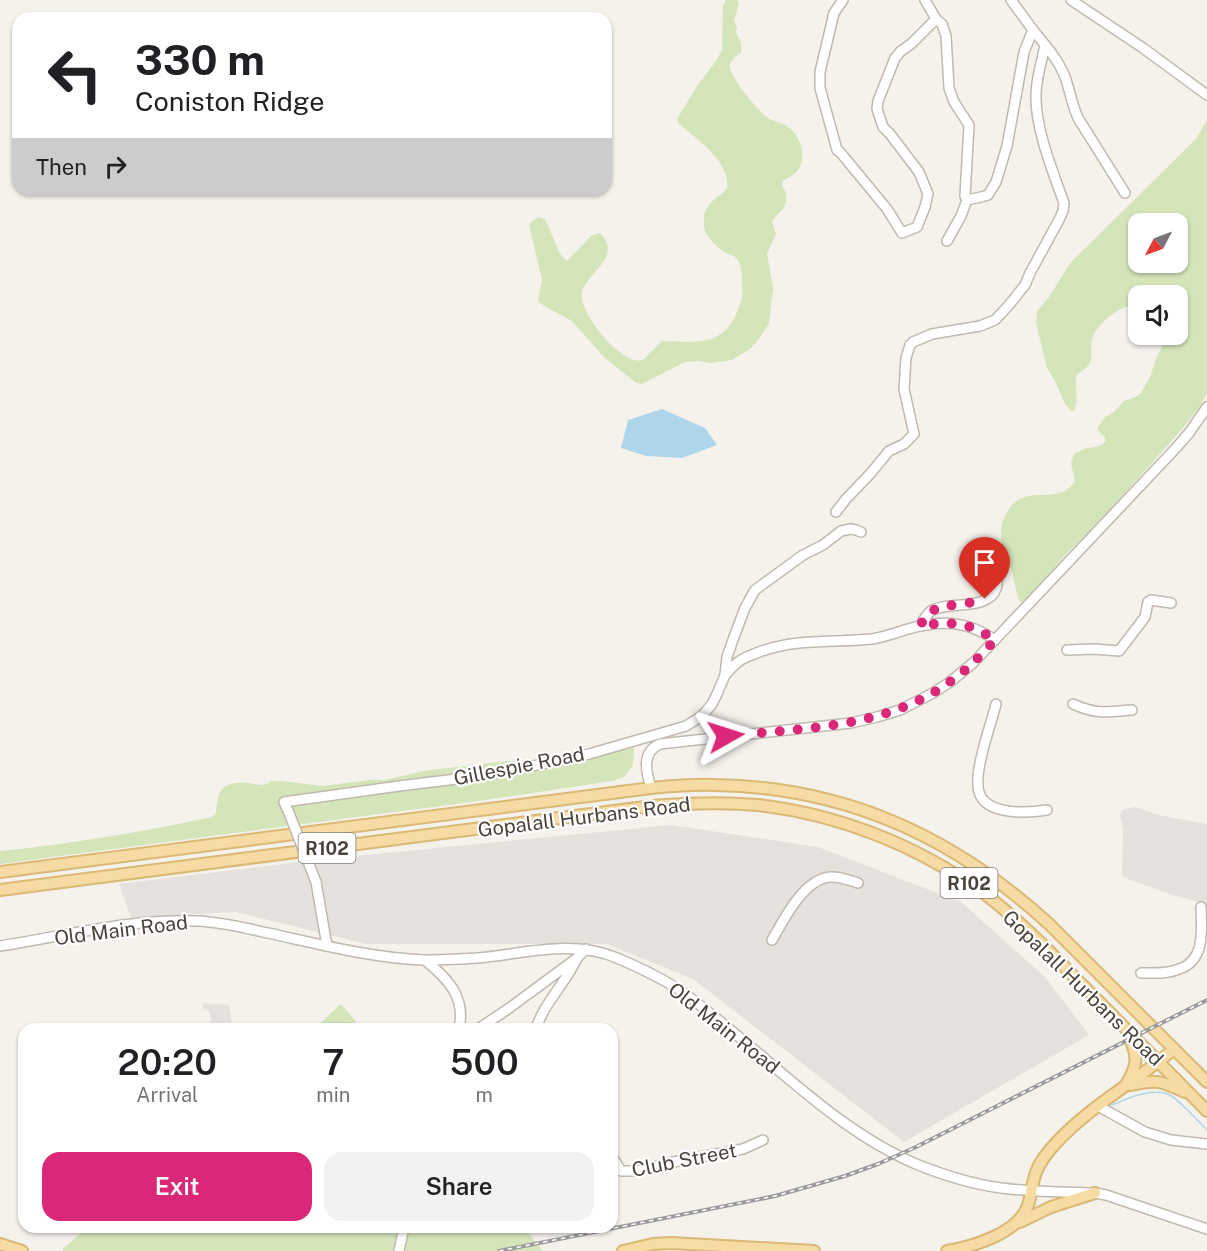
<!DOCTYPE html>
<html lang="en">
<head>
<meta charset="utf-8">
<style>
  :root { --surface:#fff; --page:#f2f2f2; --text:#202124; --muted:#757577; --accent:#db2777 }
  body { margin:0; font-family:"Public Sans",sans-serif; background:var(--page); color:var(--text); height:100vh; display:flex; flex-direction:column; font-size:22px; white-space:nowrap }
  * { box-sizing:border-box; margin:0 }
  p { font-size:20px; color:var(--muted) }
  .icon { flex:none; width:33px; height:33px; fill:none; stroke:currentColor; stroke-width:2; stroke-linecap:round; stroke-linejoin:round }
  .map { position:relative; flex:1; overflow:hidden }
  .details { position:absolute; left:18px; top:1023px; width:600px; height:210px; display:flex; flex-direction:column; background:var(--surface); border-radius:18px; box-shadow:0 2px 4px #0004 }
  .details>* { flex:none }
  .guide { position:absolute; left:12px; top:12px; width:600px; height:183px; border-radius:18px; box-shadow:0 2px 4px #0004; background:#fff; color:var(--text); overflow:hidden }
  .needle { width:39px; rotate:229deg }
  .controls { position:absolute; left:1128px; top:213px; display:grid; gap:12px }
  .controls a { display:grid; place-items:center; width:60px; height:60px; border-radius:12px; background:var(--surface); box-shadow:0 2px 4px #0004; font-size:30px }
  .pin { position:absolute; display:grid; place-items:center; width:51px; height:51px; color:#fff; margin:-62px -26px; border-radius:50% 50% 50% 0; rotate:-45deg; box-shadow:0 0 6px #0007 }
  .pin .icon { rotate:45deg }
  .me { position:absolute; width:66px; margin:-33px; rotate:84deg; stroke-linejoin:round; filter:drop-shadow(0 0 4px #0008) }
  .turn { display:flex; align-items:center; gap:21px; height:126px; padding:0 24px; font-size:27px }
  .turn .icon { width:78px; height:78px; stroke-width:2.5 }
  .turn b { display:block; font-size:42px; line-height:51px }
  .then { display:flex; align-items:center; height:57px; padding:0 24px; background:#0003; gap:12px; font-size:22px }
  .eta { display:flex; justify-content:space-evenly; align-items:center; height:102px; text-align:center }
  .eta b { font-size:36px; font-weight:600; line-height:42px }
  .cta { display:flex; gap:12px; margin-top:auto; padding:12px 24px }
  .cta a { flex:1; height:69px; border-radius:18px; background:var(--accent); color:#fff; font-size:24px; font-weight:600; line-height:69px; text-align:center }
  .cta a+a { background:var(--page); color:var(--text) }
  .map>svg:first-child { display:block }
</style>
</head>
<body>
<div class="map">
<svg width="1207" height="1251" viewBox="0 0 1207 1251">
  <rect width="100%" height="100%" fill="#f5f2ec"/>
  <g fill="#e5e1dd">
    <path d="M1136,807L1158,815L1207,824V904L1169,894L1128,879L1122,875L1123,830L1120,814L1122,810L1129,808Z"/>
    <path d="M671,825L818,847L961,902L1045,977L1089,1035L904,1142L693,979L607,944H367L236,912L131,918L119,884L325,859Z"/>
    <path d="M203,1003L229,1005L233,1029H211L210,1012L203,1008Z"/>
  </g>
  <g fill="#d3e5b9" fill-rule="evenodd">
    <path d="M726,0H737L739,4L734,20L737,28L736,32L741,44V52C737,56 730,60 730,66C729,76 756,108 764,115C771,121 778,122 785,125C800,133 808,156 798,170C794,175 787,178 783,181L782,185L786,193V202L783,209L774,218L772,222L776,234L767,254L773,288L769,323L759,339L750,349L732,360L711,363L698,361L685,362L642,384L636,383L604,357L572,321L541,304L538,301L542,280L529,224L538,217L545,219L560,254L567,261L591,236L599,233C604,236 605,239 607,244C613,262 587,274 582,292C578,313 622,366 643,360L662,341C694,342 724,347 737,312C741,302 744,294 742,284C742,277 742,264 736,258C734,255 730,255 728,254C718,248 705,237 704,226C702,206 713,201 727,189C731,162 698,140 679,124L677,119L695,89L716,61L722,50L723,5Z"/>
    <path d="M1207,120V393L1200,406L1182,429L1097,525L1066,554L1042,583L1021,603L1018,598C1015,586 1013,572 1008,561C1005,553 1002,547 1001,539C1000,529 1002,520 1007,512C1024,481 1059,508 1075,481L1071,463L1074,454C1078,452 1083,449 1088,448C1095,447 1100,447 1106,441L1105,438L1097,429L1105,417L1114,412L1124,401L1136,397L1141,393L1150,377L1157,356L1168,335L1178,334V296H1138V305C1122,303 1097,324 1092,339C1090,347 1093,355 1090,363C1088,367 1081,372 1076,375C1075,386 1079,403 1074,411H1071L1065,404L1055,381L1047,368L1036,323L1037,311L1049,297L1071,262L1196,139ZM1138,224H1178V262H1138Z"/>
    <path d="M628,740L634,749L633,765L624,777L612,781L479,801L0,864V851C71,844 142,832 212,817L216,813C218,789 222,781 249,783C258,784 263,788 271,781H282L322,786L370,780H385L423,771L506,761L535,760Z"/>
    <path d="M341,1004L362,1029H314Z"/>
    <path d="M88,1227H524L543,1251H63V1249Z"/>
  </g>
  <path fill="#afd5eb" d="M662,409L705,428L717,445L682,458L646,456L621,448L628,420Z"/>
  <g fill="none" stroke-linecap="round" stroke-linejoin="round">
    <path stroke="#afd5eb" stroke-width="1.5" d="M1112,1105C1128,1098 1150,1088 1168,1094C1179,1099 1198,1121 1207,1130"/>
    <g stroke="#c0b9af" stroke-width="12">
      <g id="minor">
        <path d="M843,0L834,13L820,72V88L837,150L840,152L887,209L902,233L917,227L925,207L928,194L919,172L890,134L883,127L877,109L878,101L895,58L901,51L911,44L936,19L925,0"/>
        <path d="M1071,0L1143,48L1207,95"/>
        <path d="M936,19L942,24L946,36L949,88L954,102L969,125L965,196L967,200"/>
        <path d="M1033,30C1045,45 1058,59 1065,77C1070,91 1072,105 1078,118L1125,193"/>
        <path d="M947,241L961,216L967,200L981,197L988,195L996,182L1007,146L1024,52L1033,30L1011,0"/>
        <path d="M836,512L846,499L870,474L889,451L904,444L914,434L904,389L906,358L910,345L913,342L932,334L980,326L995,320L1009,305L1025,285L1030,273L1060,218L1063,211L1064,203C1053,172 1035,128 1036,95C1036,79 1042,61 1045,45"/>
        <path d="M920,626C923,621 926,615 931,611C946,601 988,611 996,589C1000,578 993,563 990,552"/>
        <path d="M1067,650L1094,649L1119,651L1145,617L1148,602L1151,600L1171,603"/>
        <path d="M725,675C729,671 733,666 738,662C744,657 752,655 759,652C796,638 833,643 872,639C884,637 896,633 908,629C940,620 967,620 995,640"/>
        <path d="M996,704C991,725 973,772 979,792C986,816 1029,813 1047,810"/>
        <path d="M1073,704C1097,715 1107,712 1132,710"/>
        <path d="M651,788C646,772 641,752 660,744L851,723L877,717L900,710L933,693L950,682L973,663L1176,448L1189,433L1207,407"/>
        <path d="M289,813L284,802L399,786L473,777L518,769L589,754L686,726L702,716L712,704L717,694L725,675L727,657L734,637L745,608L755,590L803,555L823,545L841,531L851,529L856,530L861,532"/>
        <path d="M316,882L327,946"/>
        <path d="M772,940C784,919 804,879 830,877C839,876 849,880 858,883"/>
        <path d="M0,946C65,936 132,918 198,921C222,922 245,928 268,933C319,944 372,958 424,960C442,960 460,959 477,958C523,954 572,939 617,958C636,966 657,976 675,987C690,996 703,1008 717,1019C780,1069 841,1132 916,1164C943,1175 972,1184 1001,1188C1032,1192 1064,1192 1095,1193L1106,1195L1207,1229"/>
        <path d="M425,960C448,979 466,997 459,1029"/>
        <path d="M1141,973C1154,973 1168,974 1179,969C1205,961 1202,930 1201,907"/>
        <path d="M478,1029L508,1009L577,958L586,949"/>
        <path d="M536,1029C543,1004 566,983 577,958"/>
        <path d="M1098,1106L1145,1132L1171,1140L1207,1144"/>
        <path d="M612,1156L621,1171H637L668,1163L743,1149L763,1140"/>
        <path d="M399,1251L404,1227"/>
      </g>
    </g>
    <g stroke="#dab875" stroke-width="14">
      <g id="major">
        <path d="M0,872L651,788C672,786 693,784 715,785C846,787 954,837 1049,924L1207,1082"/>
        <path d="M0,890L653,806C688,803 723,802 758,805C838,814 916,845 982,892C1003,907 1022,925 1041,943L1207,1111"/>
        <path d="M1127,1083C1138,1064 1138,1057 1129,1036"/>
        <path d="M1131,1085C1157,1079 1161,1081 1185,1092"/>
        <path d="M1020,1222L1051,1207L1095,1193"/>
        <path d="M0,1244L22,1251"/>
        <path d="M623,1251L653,1244L671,1243L814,1251"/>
        <path d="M947,1251C972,1247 1014,1234 1026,1210C1031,1200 1031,1189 1034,1179C1037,1165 1046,1154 1055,1144C1090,1106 1135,1082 1174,1049"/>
      </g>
    </g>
    <use href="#minor" stroke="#fff" stroke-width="9"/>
    <use href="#major" stroke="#f6dca4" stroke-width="10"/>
    <g stroke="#9a9a9a" stroke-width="4">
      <path id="rail" d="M499,1251L775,1196L845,1176L878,1164L916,1147L1207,1000"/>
    </g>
    <use href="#rail" stroke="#fff" stroke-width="1.5" stroke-dasharray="4.5" stroke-linecap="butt"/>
    <g stroke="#c0b9af" stroke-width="12" stroke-linecap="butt">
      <path id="minor-bridge" d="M289,813L316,882"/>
    </g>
    <use href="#minor-bridge" stroke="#fff" stroke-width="9"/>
  </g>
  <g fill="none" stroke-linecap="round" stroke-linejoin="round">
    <path stroke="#db2777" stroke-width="10" stroke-dasharray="0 18" d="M726,736C803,728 886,729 951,681C968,669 981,655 995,640C969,622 950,621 920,626C923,621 926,614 932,611C942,604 970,605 985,599"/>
  </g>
  <g text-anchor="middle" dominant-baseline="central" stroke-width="4.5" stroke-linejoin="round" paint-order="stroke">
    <g fill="#fff" stroke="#807b75" stroke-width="1.5">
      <rect x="298.5" y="833" width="57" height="30" rx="4.5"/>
      <rect x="940.5" y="868" width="57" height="30" rx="4.5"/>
    </g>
    <g font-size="18" font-weight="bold" fill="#49433a">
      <text x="327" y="848">R102</text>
      <text x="969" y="883">R102</text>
    </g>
    <g font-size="20" fill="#49433a" stroke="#fff">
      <text transform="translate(519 766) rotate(-11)">Gillespie Road</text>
      <text transform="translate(584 817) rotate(-7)">Gopalall Hurbans Road</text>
      <text transform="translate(121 930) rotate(-7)">Old Main Road</text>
      <text transform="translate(1083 988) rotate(44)">Gopalall Hurbans Road</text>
      <text transform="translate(724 1028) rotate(38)">Old Main Road</text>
      <text transform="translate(684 1160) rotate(-11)">Club Street</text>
    </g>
  </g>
</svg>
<div class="controls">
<a><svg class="needle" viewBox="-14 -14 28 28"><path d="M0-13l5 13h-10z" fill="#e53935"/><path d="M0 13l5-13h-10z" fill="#757577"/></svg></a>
<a><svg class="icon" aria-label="sound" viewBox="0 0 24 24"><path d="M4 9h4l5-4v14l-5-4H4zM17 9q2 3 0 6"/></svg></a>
</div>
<div class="pin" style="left:985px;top:599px;background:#d93025"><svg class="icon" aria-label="arrive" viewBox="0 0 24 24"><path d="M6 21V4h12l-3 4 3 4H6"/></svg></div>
<svg class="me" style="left:726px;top:736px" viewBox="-20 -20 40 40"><path d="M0-17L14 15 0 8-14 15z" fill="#db2777" stroke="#fff" stroke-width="4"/></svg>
<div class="guide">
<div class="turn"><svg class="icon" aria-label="left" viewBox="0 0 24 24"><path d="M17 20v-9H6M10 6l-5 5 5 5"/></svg><div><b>330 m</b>Coniston Ridge</div></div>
<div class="then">Then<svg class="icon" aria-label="right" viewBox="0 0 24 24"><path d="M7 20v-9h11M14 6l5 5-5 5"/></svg></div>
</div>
<section class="details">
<div class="eta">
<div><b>20:20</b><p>Arrival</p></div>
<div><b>7</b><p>min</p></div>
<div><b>500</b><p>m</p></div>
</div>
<div class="cta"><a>Exit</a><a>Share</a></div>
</section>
</div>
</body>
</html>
